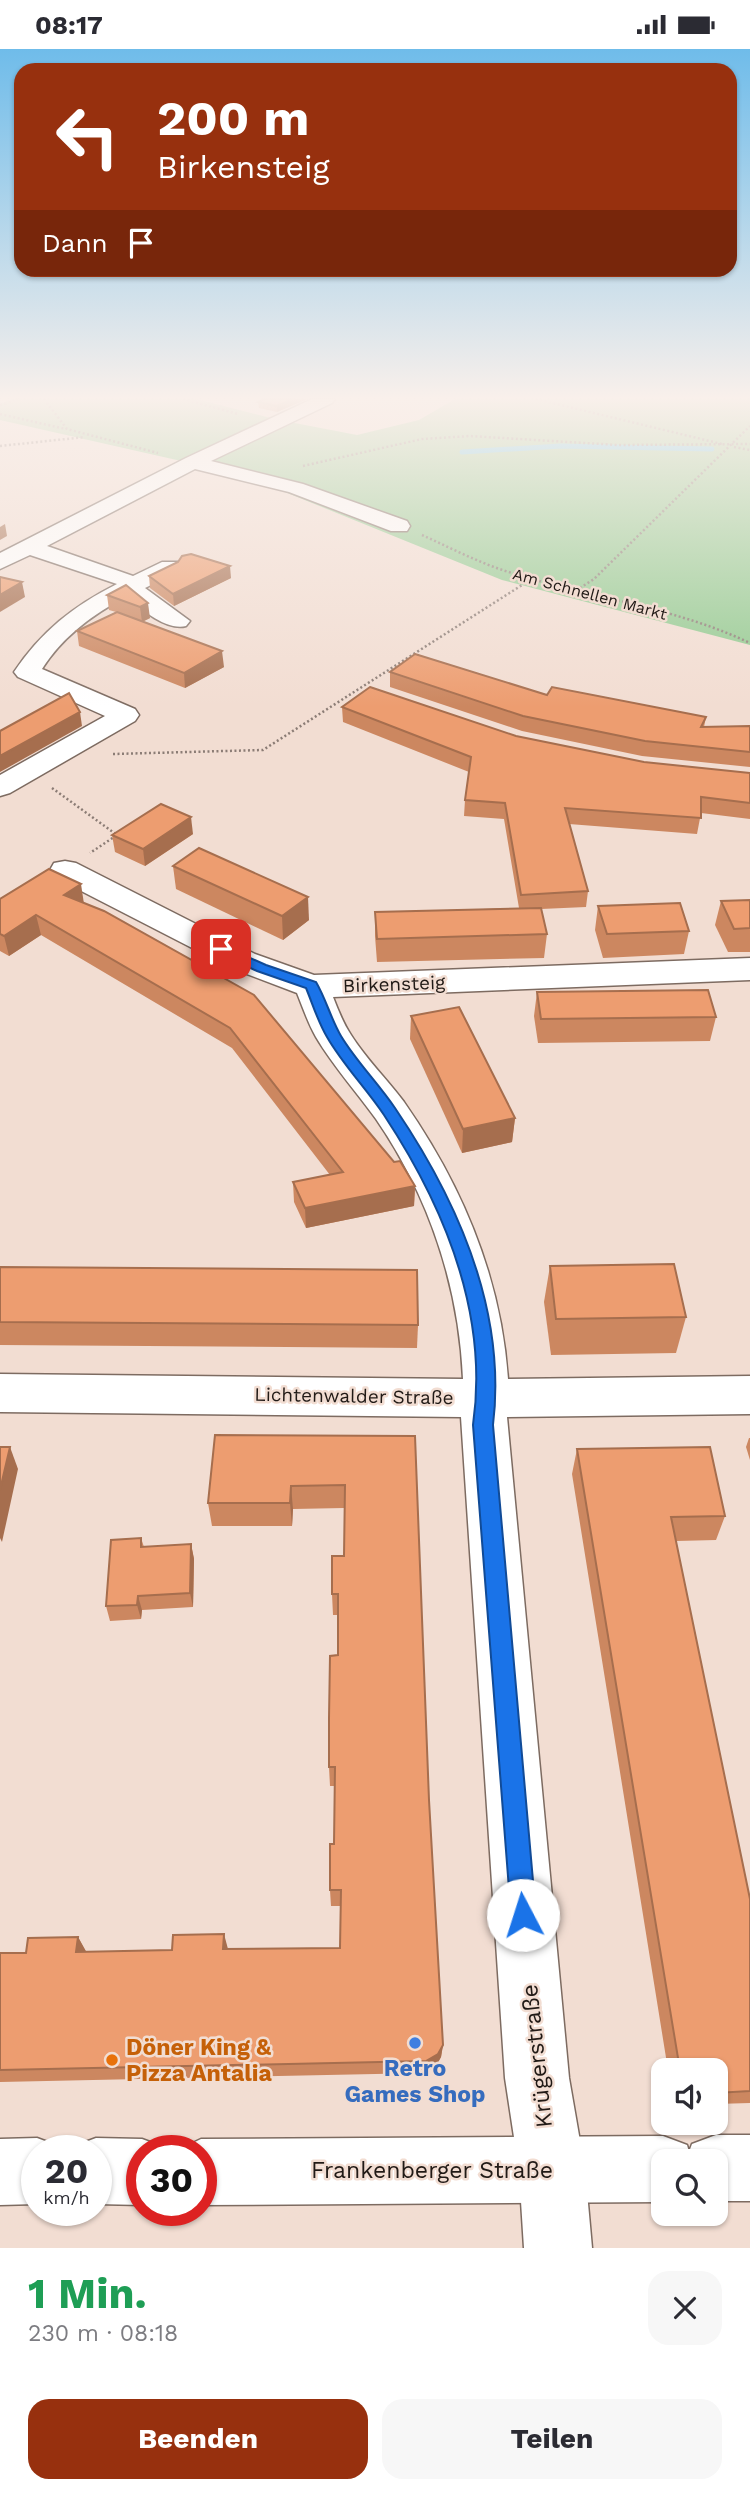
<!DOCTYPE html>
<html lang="de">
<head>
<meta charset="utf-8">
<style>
  :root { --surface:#fff; --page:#f7f7f7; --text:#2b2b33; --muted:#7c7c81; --accent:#97300e }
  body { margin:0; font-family:"Work Sans",sans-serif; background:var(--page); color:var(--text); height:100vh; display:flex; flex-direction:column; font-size:26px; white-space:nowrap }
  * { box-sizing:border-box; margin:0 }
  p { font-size:23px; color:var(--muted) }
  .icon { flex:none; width:38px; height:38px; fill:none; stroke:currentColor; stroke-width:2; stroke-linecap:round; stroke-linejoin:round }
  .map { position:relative; height:2199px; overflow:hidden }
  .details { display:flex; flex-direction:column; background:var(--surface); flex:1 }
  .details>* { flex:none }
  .top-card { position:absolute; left:14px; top:14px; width:723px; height:214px; border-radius:21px; box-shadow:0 2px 5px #0004; background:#97300e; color:#fff; overflow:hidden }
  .buttons { position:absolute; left:651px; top:2009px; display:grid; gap:14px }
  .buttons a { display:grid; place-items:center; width:77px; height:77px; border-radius:14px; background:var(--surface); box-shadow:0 2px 5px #0004; font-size:35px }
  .speed { position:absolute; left:21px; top:2086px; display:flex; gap:14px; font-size:35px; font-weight:700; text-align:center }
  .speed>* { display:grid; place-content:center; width:91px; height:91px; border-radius:50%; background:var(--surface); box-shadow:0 2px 5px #0004; line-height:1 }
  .speed small { font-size:18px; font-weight:400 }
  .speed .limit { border:10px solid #d22; background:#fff; color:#111 }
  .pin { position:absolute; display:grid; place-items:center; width:60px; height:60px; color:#fff; margin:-30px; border-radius:14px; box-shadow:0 4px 10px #0006 }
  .me { position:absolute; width:77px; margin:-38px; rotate:355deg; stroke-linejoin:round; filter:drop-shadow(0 0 5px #0008) }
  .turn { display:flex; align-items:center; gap:24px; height:147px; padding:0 28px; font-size:32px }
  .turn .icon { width:91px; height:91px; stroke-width:2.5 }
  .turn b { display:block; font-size:49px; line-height:60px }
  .then { display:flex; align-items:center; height:66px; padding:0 28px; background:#0003; gap:14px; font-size:26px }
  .round { display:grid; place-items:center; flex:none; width:74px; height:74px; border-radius:21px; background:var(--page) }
  .head { display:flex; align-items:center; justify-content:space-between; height:119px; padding:0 28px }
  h1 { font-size:42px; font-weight:700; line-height:52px; color:#1e9e55 }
  .cta { display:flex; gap:14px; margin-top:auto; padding:14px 28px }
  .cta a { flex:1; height:80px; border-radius:21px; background:var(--accent); color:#fff; font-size:28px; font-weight:700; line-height:80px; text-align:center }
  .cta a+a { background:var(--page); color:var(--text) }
  .status { display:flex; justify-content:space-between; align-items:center; height:49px; padding:0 35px; background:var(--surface); direction:ltr }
  .status svg { height:19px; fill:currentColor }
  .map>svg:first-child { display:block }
</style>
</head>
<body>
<div class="status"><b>08:17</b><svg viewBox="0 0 49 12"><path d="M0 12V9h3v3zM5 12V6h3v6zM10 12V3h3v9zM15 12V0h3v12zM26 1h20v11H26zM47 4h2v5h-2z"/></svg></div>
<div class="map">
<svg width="750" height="2199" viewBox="0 0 750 2199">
  <rect width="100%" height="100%" fill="#f2ddd2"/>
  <path fill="#92ca90" d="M12,350H196L279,371L357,386L419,371L455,350H750V596L502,531L243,426L0,371V355Z"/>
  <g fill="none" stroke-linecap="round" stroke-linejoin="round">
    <path stroke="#5bc8ee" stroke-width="5" d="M462,403L561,397L712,400"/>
    <g stroke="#7d6b61" stroke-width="3">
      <g id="minor">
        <path d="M312,350H335L332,354L211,412L303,435L407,472L410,477L407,482H391L289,443L195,420L47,497L133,527L162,513H178L181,518L178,523L145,539L190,572L186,577C168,582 140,561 128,547C93,565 63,587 42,620L135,660L139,666L135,672L10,744L0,747V726L105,667L18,628L14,623C41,583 73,557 117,535L30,506L0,520V504L186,409Z"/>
        <path d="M65,812L76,814L255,905L314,926L750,909V931L333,948C338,961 343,974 351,986C366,1010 387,1030 404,1053C462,1136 501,1228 508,1330L750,1327V1365L507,1368L569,2029L585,2121L592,2199H524L519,2121L505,2029L461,1368L0,1363V1325L463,1330C459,1237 429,1147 376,1070C356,1042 333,1017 316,988C308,974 303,959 297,944L231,919L54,828L50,821L54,814Z"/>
      </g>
    </g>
    <g stroke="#7d6b61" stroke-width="3">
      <g id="major">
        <path d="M716,2086H750V2152H716V2112H663V2153L201,2156V2102H176L201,2090L663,2087L687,2096L689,2103L692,2095Z"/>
        <path d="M37,2089L61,2098L62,2102H37V2155L0,2156V2090Z"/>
        <path d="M96,2089L142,2090L166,2099L167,2102H142V2156L96,2155V2102H71L72,2098Z"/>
      </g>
    </g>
    <g stroke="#8b7c75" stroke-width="2.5" stroke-dasharray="2 2.5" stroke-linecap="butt">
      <path d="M44,350L67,380L158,404"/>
      <path d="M183,350L238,365"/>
      <path d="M536,350L722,395"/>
      <path d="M0,356L20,350"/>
      <path d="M0,365L66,380"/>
      <path d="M0,397L85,388"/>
      <path d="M734,398L750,401"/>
      <path d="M303,417L422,390L470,387L618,396L750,395"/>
      <path d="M422,486C451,499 481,515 512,524C591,549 674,558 750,594"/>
      <path d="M580,539L594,530L750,377"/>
      <path d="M113,705L263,701L533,529"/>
      <path d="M52,739L117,786L90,804"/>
    </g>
    <use href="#minor" fill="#fff" fill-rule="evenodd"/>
    <use href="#major" fill="#fff" fill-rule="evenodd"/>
  </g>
  <g fill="#cc8760">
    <path d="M307,350L277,363L259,359L258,353Z"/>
    <path d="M149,527L231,529L174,557L150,539Z"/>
    <path d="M126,536L150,569L142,573L224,618L185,639L79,597L77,582L116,563L109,561L107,546Z"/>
    <path d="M390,623L706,668L704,678L750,677V718L642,707L522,682L390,638Z"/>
    <path d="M342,658L516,687L644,713L750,724V770L701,764L697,785L569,775L588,842L586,858L541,860L547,885L544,909L377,913L375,887V863L519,859L504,770L464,767L465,751L469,723L343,673Z"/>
    <path d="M193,785L145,817L115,803L112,786Z"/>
    <path d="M173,817L309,871L283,891L176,840Z"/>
    <path d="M0,850L84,854L415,1137L414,1157L306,1179L294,1153L293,1133L330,1126L232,999L41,886L9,907L0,902Z"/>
    <path d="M750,851V903H728L715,876L721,852Z"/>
    <path d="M598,857L689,882L684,905L603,909L595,881Z"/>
    <path d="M537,943L716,968L710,992L538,994L534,967Z"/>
    <path d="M411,967L515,1069L512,1093L462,1104L410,990Z"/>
    <path d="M550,1217L686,1268L676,1304L551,1306L544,1253Z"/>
    <path d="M0,1218L418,1276L417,1299L0,1296Z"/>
    <path d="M415,1387L429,1751L443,1996L441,2008L436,2017L424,2024L0,2033V1904H26L78,1888L86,1903L340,1899L341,1857H331L330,1841L334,1795L335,1737H330L329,1718L338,1606V1566H333L332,1545L344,1507V1459L293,1460L292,1477H212L208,1454Z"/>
    <path d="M749,1389H750V1411L746,1398Z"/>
    <path d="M577,1400L725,1467L716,1491L676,1492L750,1850V2054L716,2055V2021H668L572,1425Z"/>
    <path d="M141,1489L144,1498L191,1495L194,1510L193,1558L142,1561L141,1570L110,1572L106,1557Z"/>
  </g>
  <g fill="#a66e4e">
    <path d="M293,350H307L277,363V357Z"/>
    <path d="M5,475L7,487L0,491V478Z"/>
    <path d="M230,517L231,529L174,557L173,545Z"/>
    <path d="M22,533L25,548L0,563V546Z"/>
    <path d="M148,554L150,569L142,573L140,558Z"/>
    <path d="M222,602L224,618L185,639L184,624Z"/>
    <path d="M80,663L82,677L0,723V707Z"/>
    <path d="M191,768L193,785L145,817L143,800Z"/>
    <path d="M81,835L84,855L64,846Z"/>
    <path d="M308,848L309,871L283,891L282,867Z"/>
    <path d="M36,866L41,886L9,907L4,887Z"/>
    <path d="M515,1069L512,1093L462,1104L463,1080Z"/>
    <path d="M415,1137L414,1157L306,1179L305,1159Z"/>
    <path d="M10,1398L18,1420L2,1493L0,1489V1441Z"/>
    <path d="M291,1437L293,1460L292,1477L290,1454Z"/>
    <path d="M191,1495L194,1510L193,1558L190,1544Z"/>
    <path d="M138,1547L142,1561L141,1570L137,1556Z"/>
    <path d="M224,1885L228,1900H223Z"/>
    <path d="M78,1888L87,1904L76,1903Z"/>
    <path d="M443,1996L441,2008L436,2017L424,2024L426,2012Z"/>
  </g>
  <g fill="#ed9d70" stroke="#a66e4e" stroke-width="2">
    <path d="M264,350H293L277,357L258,353Z"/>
    <path d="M191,505L230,517L173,545L149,527L178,513L182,507Z"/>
    <path d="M0,528L22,533L0,546Z"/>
    <path d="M126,536L148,554L140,558L107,546Z"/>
    <path d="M117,563L222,602L184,624L77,582Z"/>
    <path d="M415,605L547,646L552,638L706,668L701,678L750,677V703L645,692L523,667L390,623Z"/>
    <path d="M370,638L516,687L644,713L750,724V754L701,748V769L565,759L588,842L521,846L505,754L465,751L471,708L342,658Z"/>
    <path d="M69,644L80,663L0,707V682Z"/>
    <path d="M161,755L191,768L143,800L112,786Z"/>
    <path d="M199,799L308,848L282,867L173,817Z"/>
    <path d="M49,820L81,835L64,846L104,862L254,946L394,1113L400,1112L415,1137L305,1159L293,1133L343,1123L230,979L36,866L4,887L0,885V850Z"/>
    <path d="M750,851V879L734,880L721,852Z"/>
    <path d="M680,854L689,882L607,885L598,857Z"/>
    <path d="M541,859L547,885L377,890L375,863Z"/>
    <path d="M708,941L716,968L541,970L537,943Z"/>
    <path d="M459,958L515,1069L463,1080L411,967Z"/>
    <path d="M674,1215L686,1268L556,1270L550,1217Z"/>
    <path d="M0,1218L417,1221L418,1276L0,1273Z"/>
    <path d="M215,1386L415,1387L429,1751L443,1996L438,2005L426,2012L0,2021V1904H26L28,1889L78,1888L76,1903L172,1901L173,1886L224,1885L223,1900L340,1899L341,1841H330V1795H334L335,1718H329V1669L330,1607L338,1606V1545H332V1507H344L345,1436L291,1437L290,1454H208Z"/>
    <path d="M0,1398H10L0,1441Z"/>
    <path d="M710,1398L725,1467L671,1468L750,1850V2042L716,2044V2021H680L577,1400Z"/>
    <path d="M141,1489V1498L191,1495L190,1544L138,1547L137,1556L106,1557L111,1491Z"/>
  </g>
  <linearGradient id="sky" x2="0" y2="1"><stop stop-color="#6fbcea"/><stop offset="0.53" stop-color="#f9f0eb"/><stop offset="1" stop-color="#f9f0eb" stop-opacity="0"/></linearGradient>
  <rect width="750" height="658" fill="url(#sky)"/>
  <path fill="#1a73e8" stroke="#114b97" stroke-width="2" d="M221,896L266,916L316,933C326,950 331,970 341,987C356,1012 378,1034 395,1059C458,1152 507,1261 493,1376L536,1866L532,1875L523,1878L515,1875L511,1866L473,1376C489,1265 444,1157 384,1066C366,1039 343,1016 327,988C318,973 313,956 306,939L257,922L216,903L214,900Z"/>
  <circle fill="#3f7fe0" stroke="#f2ddd2" stroke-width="2.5" cx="415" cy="1994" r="7"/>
  <circle fill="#e8710a" stroke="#f2ddd2" stroke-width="2.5" cx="112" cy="2011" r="7"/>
  <g text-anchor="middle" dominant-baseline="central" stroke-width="5" stroke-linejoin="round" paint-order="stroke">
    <g font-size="16" fill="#211a16" stroke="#f2ddd2">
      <text transform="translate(590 545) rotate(15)">Am Schnellen Markt</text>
    </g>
    <g font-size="19" fill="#211a16" stroke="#f2ddd2">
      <text transform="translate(394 935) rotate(-2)">Birkensteig</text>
      <text transform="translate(354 1347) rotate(1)">Lichtenwalder Straße</text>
    </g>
    <g font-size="23" font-weight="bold" fill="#c56008" stroke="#f2ddd2" text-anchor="start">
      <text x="126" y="1998">Döner King &amp;<tspan x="126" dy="26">Pizza Antalia</tspan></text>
    </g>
    <g font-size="23" fill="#211a16" stroke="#f2ddd2">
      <text transform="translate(537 2007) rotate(-96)">Krügerstraße</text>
      <text x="432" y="2121">Frankenberger Straße</text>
    </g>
    <g font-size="23" font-weight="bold" fill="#366cbe" stroke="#f2ddd2">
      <text x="415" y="2019">Retro<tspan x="415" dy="26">Games Shop</tspan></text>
    </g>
  </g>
</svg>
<div class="buttons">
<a><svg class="icon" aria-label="sound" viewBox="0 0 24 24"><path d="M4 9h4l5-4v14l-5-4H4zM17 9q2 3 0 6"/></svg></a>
<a><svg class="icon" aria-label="search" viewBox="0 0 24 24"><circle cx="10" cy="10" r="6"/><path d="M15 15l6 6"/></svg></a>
</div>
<div class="speed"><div>20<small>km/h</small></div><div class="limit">30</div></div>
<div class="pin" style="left:221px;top:900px;background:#d93025"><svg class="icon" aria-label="arrive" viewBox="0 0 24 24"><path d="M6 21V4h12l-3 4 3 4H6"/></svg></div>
<svg class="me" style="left:523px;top:1866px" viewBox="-20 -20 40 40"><circle r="19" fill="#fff"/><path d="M0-13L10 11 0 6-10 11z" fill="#1a73e8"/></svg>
<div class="top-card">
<div class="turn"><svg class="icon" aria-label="left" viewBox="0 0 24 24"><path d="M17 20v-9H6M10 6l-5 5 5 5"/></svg><div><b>200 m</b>Birkensteig</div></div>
<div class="then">Dann<svg class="icon" aria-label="arrive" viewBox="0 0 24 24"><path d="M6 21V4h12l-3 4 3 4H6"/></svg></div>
</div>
</div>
<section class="details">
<div class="head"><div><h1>1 Min.</h1><p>230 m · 08:18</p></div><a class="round"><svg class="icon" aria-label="close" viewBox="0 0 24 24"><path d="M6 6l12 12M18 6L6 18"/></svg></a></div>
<div class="cta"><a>Beenden</a><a>Teilen</a></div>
</section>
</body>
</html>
